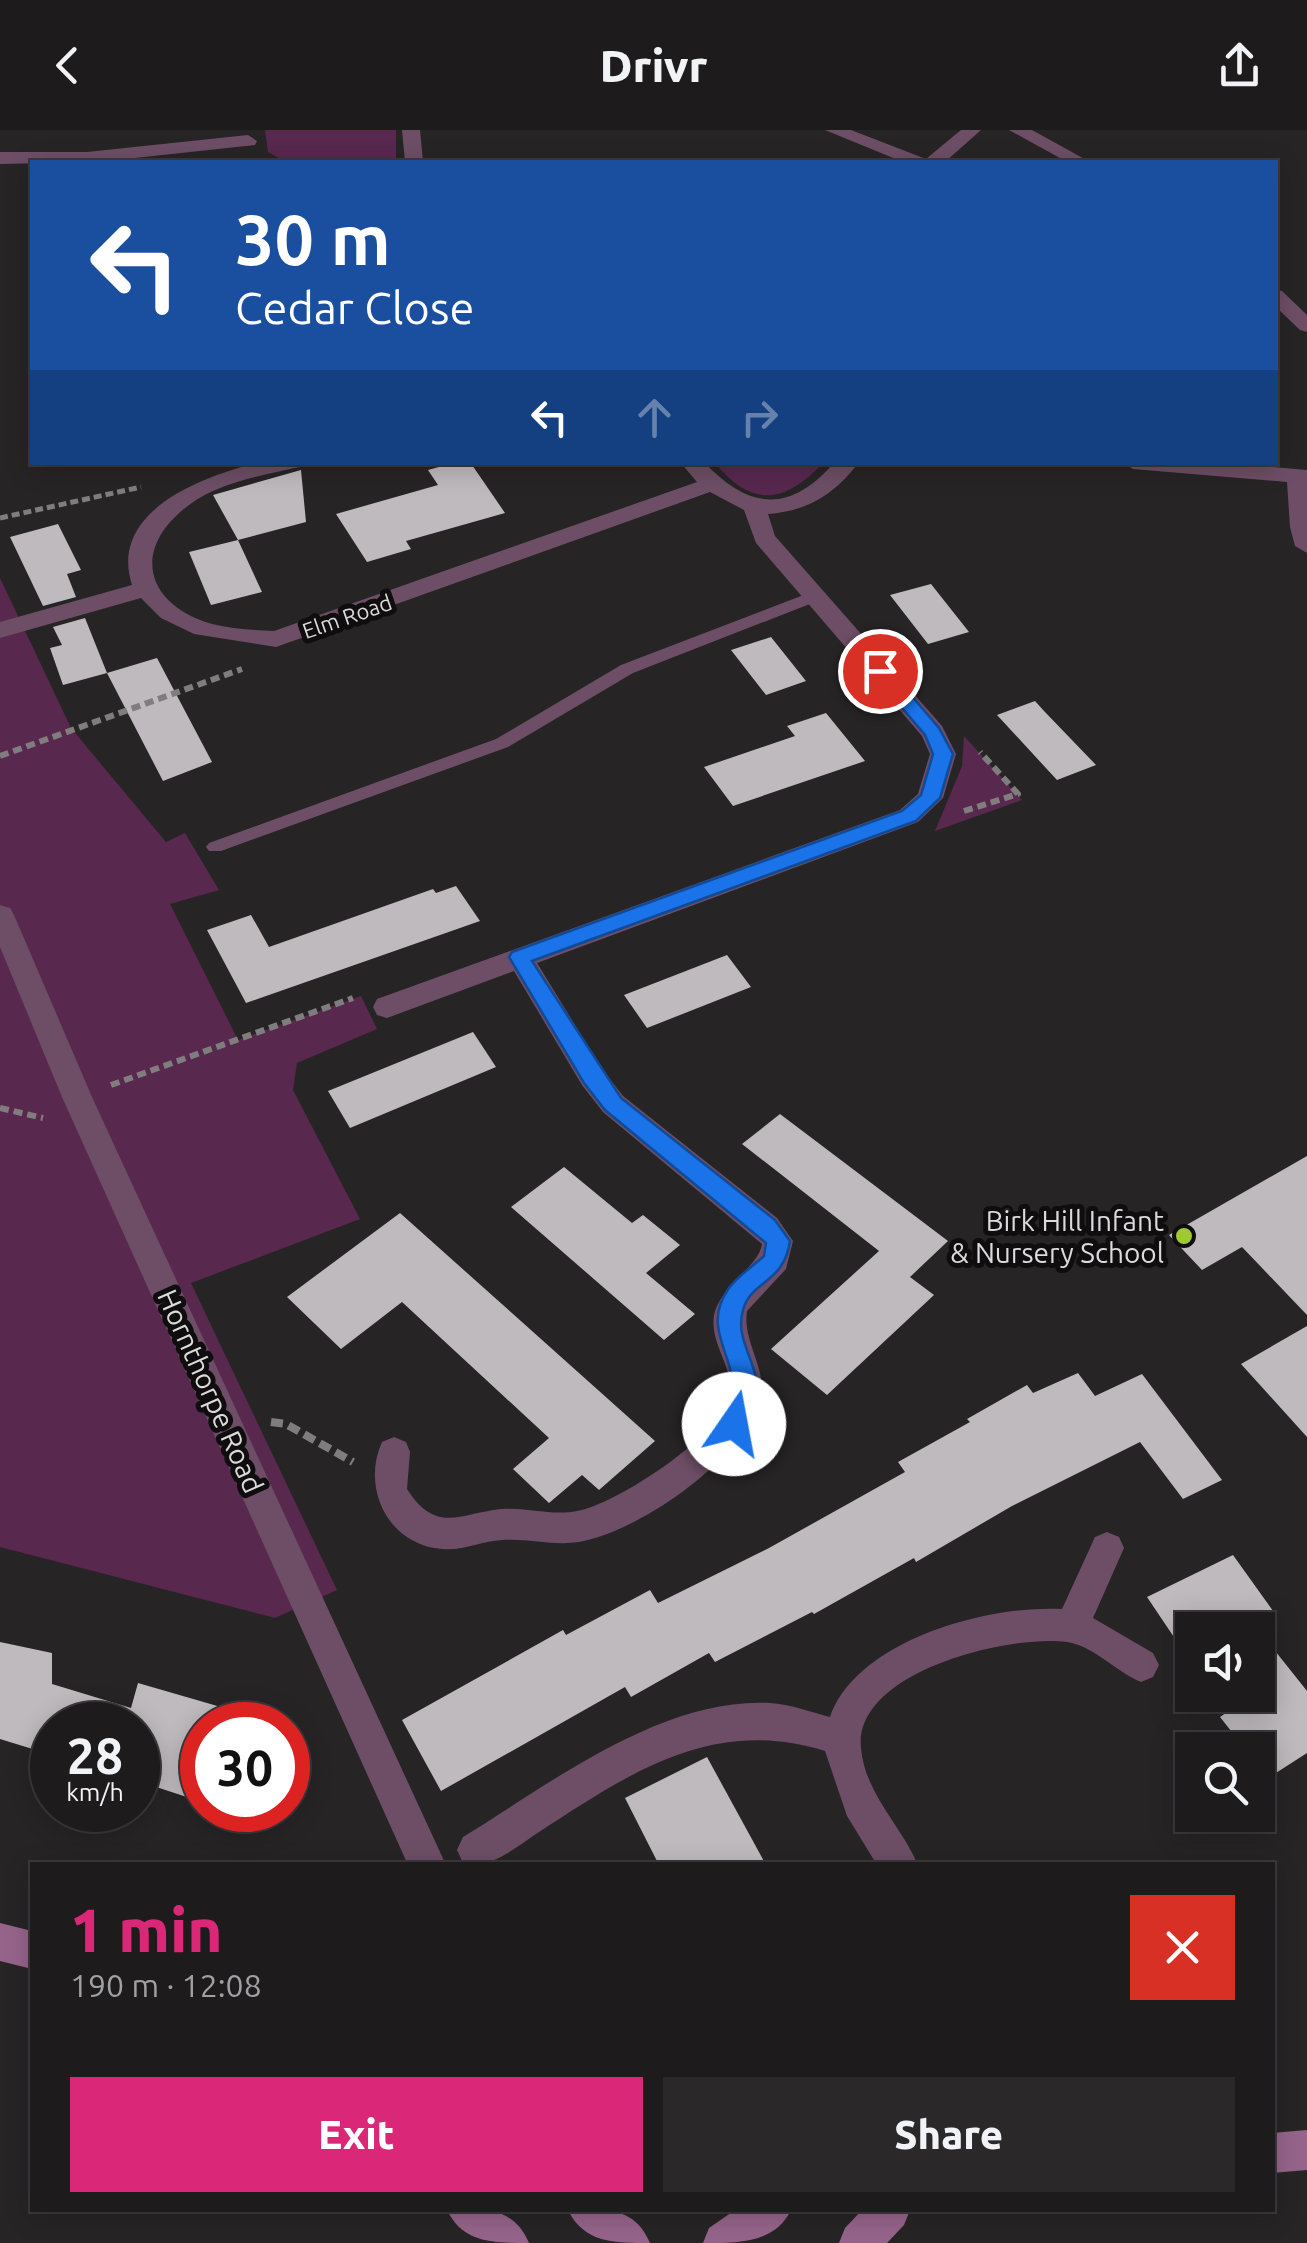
<!DOCTYPE html>
<html lang="en">
<head>
<meta charset="utf-8">
<style>
  :root { --surface:#1d1b1c; --page:#2a2829; --text:#f1f3f6; --muted:#a0a1a3; --line:#3b393b; --accent:#db2777 }
  body { margin:0; font-family:Ubuntu,sans-serif; background:var(--page); color:var(--text); height:100vh; display:flex; flex-direction:column; font-size:38px; white-space:nowrap }
  * { box-sizing:border-box; margin:0 }
  p { font-size:32px; color:var(--muted) }
  .icon { flex:none; width:55px; height:55px; fill:none; stroke:currentColor; stroke-width:2; stroke-linecap:round; stroke-linejoin:round }
  .map { position:relative; flex:1; overflow:hidden }
  .details { position:absolute; left:30px; top:1732px; width:1245px; height:350px; display:flex; flex-direction:column; background:var(--surface); border-radius:0px; box-shadow:0 5px 25px #0003,0 0 0 2px var(--line) }
  .details>* { flex:none }
  .banner { position:absolute; left:30px; top:30px; width:1248px; height:305px; border-radius:0px; box-shadow:0 5px 25px #0003,0 0 0 2px var(--line); background:#1a4fa0; color:#fff; overflow:hidden }
  .fabs { position:absolute; left:1175px; top:1482px; display:grid; gap:20px }
  .fabs a { display:grid; place-items:center; width:100px; height:100px; border-radius:0px; background:var(--surface); box-shadow:0 5px 25px #0003,0 0 0 2px var(--line); font-size:50px }
  .speed { position:absolute; left:30px; top:1572px; display:flex; gap:20px; font-size:50px; font-weight:700; text-align:center }
  .speed>* { display:grid; place-content:center; width:130px; height:130px; border-radius:50%; background:var(--surface); box-shadow:0 5px 25px #0003,0 0 0 2px var(--line); line-height:1 }
  .speed small { font-size:25px; font-weight:400 }
  .speed .limit { border:15px solid #d22; background:#fff; color:#111 }
  .pin { position:absolute; display:grid; place-items:center; width:85px; height:85px; color:#fff; margin:-42px; border:5px solid #fff; border-radius:50%; box-shadow:0 2px 10px #0007 }
  .me { position:absolute; width:110px; margin:-55px; rotate:12deg; stroke-linejoin:round; filter:drop-shadow(0 0 8px #0008) }
  .turn { display:flex; align-items:center; gap:35px; height:210px; padding:0 40px; font-size:45px }
  .turn .icon { width:130px; height:130px; stroke-width:2.5 }
  .turn b { display:block; font-size:70px; line-height:85px }
  .lanes { display:flex; align-items:center; height:95px; padding:0 40px; background:#0003; justify-content:center; gap:50px; direction:ltr }
  .lanes .off { opacity:.35 }
  .round { display:grid; place-items:center; flex:none; width:105px; height:105px; border-radius:0px; background:var(--page) }
  .headline { display:flex; align-items:center; justify-content:space-between; height:170px; padding:0 40px }
  h1 { font-size:60px; font-weight:800; line-height:75px; color:var(--accent) }
  .action { display:flex; gap:20px; margin-top:auto; padding:20px 40px }
  .action a { flex:1; height:115px; border-radius:0px; background:var(--accent); color:#fff; font-size:40px; font-weight:800; line-height:115px; text-align:center }
  .action a+a { background:var(--page); color:var(--text) }
  header { display:flex; justify-content:space-between; align-items:center; height:130px; padding:0 40px; background:var(--surface); font-size:45px; font-weight:800 }
  .map>svg:first-child { display:block }
</style>
</head>
<body>
<header><svg class="icon" aria-label="back" viewBox="0 0 24 24"><path d="M15 5l-7 7 7 7"/></svg>Drivr<svg class="icon" aria-label="share" viewBox="0 0 24 24"><path d="M12 15V3M7 8l5-5 5 5M5 13v7h14v-7"/></svg></header>
<div class="map">
<svg width="1307" height="2113" viewBox="0 0 1307 2113">
  <rect width="100%" height="100%" fill="#272426"/>
  <g fill="#58284f">
    <path d="M265,0H396V30L286,32L268,22Z"/>
    <path d="M715,333H823C784,374 752,378 715,333Z"/>
    <path d="M0,448L71,598L166,712L185,703L219,760L170,774L238,910L361,866L377,899L297,933L293,960L360,1089L191,1153L337,1460L275,1488L0,1417Z"/>
    <path d="M964,606L1022,670L935,701L962,636Z"/>
  </g>
  <g fill="#bfbabd">
    <path d="M457,332H470L505,383L406,411L411,419L367,432L336,384L438,355L428,340Z"/>
    <path d="M301,340L306,392L238,410L213,365Z"/>
    <path d="M58,394L81,440L67,444L76,467L43,476L10,407Z"/>
    <path d="M238,410L262,462L211,475L189,422Z"/>
    <path d="M931,454L969,502L928,514L890,465Z"/>
    <path d="M85,488L107,543L63,555L50,518L62,515L53,497Z"/>
    <path d="M771,507L806,551L766,565L731,520Z"/>
    <path d="M157,528L212,632L163,651L107,543Z"/>
    <path d="M1035,571L1044,581L1096,635L1057,650L997,585Z"/>
    <path d="M826,583L865,631L733,676L704,637L795,606L787,596Z"/>
    <path d="M456,756L480,791L246,873L207,800L251,785L269,817L433,759L436,763Z"/>
    <path d="M727,825L751,857L647,898L624,865Z"/>
    <path d="M473,902L496,937L350,998L328,961Z"/>
    <path d="M780,984L948,1111L910,1147L934,1165L827,1265L771,1219L879,1121L742,1014Z"/>
    <path d="M1307,1026V1185L1242,1117L1202,1140L1169,1105Z"/>
    <path d="M564,1037L632,1093L643,1085L680,1115L646,1143L695,1184L664,1210L511,1077Z"/>
    <path d="M400,1083L655,1311L599,1360L582,1345L549,1373L513,1339L549,1308L402,1172L341,1219L287,1167Z"/>
    <path d="M1307,1196V1307L1241,1234Z"/>
    <path d="M1078,1243L1095,1266L1142,1244L1222,1350L1183,1369L1140,1312L1012,1376L916,1432L914,1428L814,1484L812,1482L715,1532L709,1523L631,1567L625,1557L441,1661L402,1590L563,1500L566,1505L650,1460L658,1473L769,1418L905,1342L898,1332L970,1292L967,1289L1027,1255L1033,1263Z"/>
    <path d="M1233,1425L1273,1481L1252,1492L1307,1561V1623L1268,1648L1258,1635V1620H1246L1220,1587L1226,1583L1214,1565H1258V1500H1192V1534L1147,1467Z"/>
    <path d="M0,1512L52,1523V1554L131,1578L138,1553L245,1584L243,1595H202V1672L138,1651V1595H52V1625L0,1609Z"/>
    <path d="M707,1627L766,1735H659L625,1668Z"/>
  </g>
  <g fill="none" stroke-linecap="round" stroke-linejoin="round">
    <path stroke="#807d7f" stroke-width="5" stroke-dasharray="8 4" stroke-linecap="butt" d="M0,388L141,357"/>
    <g stroke="#807d7f" stroke-width="6" stroke-dasharray="9 5" stroke-linecap="butt">
      <path d="M0,626L242,539"/>
      <path d="M964,681L1018,664L980,622"/>
      <path d="M111,955L353,868"/>
      <path d="M0,978L43,988"/>
    </g>
    <path stroke="#807d7f" stroke-width="8" stroke-dasharray="12 6" stroke-linecap="butt" d="M271,1292L286,1294L353,1332"/>
    <path fill="#6d4e66" fill-rule="evenodd" d="M814,461L822,466L820,470L633,543L508,617L221,721H209L206,717L209,713L496,609L621,535Z"/>
    <g fill="#6d4e66" fill-rule="evenodd">
      <path d="M402,0H420L423,32H405Z"/>
      <path d="M825,0H851L926,29L961,0H981L945,32H903Z"/>
      <path d="M1009,0H1032L1090,32H1067Z"/>
      <path d="M248,5L257,11L255,15L98,32L0,34V22H87Z"/>
      <path d="M1275,159L1282,161L1307,185V202L1300,200L1275,176Z"/>
      <path d="M260,332H302L299,337C261,346 220,352 189,375C131,418 144,474 212,494C232,499 254,500 274,501L697,352L680,332H704C750,381 790,383 835,332H859C835,364 808,381 768,384L775,406L942,596L956,624L943,668L918,692L537,833L602,939L623,966L777,1088L793,1111L786,1139L747,1181C742,1212 769,1241 760,1270C741,1331 640,1401 579,1412C553,1416 528,1408 502,1410C482,1411 463,1421 442,1419C388,1415 361,1358 382,1312L394,1307L406,1312L410,1322L407,1359C436,1404 458,1384 501,1379C526,1377 552,1386 577,1381C615,1375 725,1304 730,1263C733,1234 707,1211 715,1181C724,1154 759,1136 762,1114L603,982L582,955L514,841L387,888L377,885L373,877L377,869L900,680L918,664L930,624L922,606L756,413L744,380L710,362L276,517L194,504L161,488L141,468L0,508V492L132,455C108,380 204,346 260,332Z"/>
      <path d="M1122,332H1216L1307,340V423L1295,416L1290,397L1287,352L1133,339Z"/>
      <path d="M0,775L10,778L14,785L92,967L446,1735H408L62,967L0,817Z"/>
      <path d="M1107,1402L1119,1407L1124,1418L1093,1488L1153,1523L1159,1535L1153,1547L1141,1552C1116,1542 1094,1516 1067,1512C1009,1504 853,1542 861,1618C865,1664 901,1695 918,1735H877L847,1686L825,1621C712,1586 630,1643 539,1702C516,1717 491,1740 463,1733L457,1720L463,1707C551,1653 662,1567 770,1573C790,1574 810,1582 830,1587C857,1510 988,1475 1062,1479L1095,1407Z"/>
    </g>
    <g fill="#96648b" fill-rule="evenodd">
      <path d="M0,1793L32,1801V1839L0,1831Z"/>
      <path d="M1307,2000V2040L1272,2043V2003Z"/>
      <path d="M447,2080C483,2080 513,2075 529,2113C493,2113 463,2113 447,2080Z"/>
      <path d="M568,2080C604,2080 634,2075 650,2113C614,2113 584,2113 568,2080Z"/>
      <path d="M735,2080H791C775,2113 739,2113 703,2113L709,2098Z"/>
      <path d="M862,2080H910L904,2095L887,2113H839L845,2098Z"/>
    </g>
  </g>
  <path fill="#1a73e8" stroke="#114b97" stroke-width="2.5" d="M880,535L887,537L939,598L953,624L940,668L916,691L532,831L621,968L775,1090L790,1111C784,1154 751,1150 743,1180C734,1211 760,1234 757,1265C756,1277 748,1290 742,1301L734,1304L725,1301L721,1294C725,1284 732,1274 733,1264C736,1225 700,1198 729,1158C738,1146 753,1136 764,1126L766,1113L605,980L584,953L509,827L512,822L902,681L921,665L933,624L925,605L871,541Z"/>
  <circle fill="#9eca2f" stroke="#0f0d0e" stroke-width="4" cx="1184" cy="1106" r="10"/>
  <g text-anchor="middle" dominant-baseline="central" stroke-width="10" stroke-linejoin="round" paint-order="stroke">
    <g font-size="22" fill="#dcdadc" stroke="#0f0d0e">
      <text transform="translate(347 486) rotate(-19)">Elm Road</text>
    </g>
    <g font-size="28" fill="#dcdadc" stroke="#0f0d0e" text-anchor="end">
      <text x="1164" y="1090">Birk Hill Infant<tspan x="1164" dy="32">&amp; Nursery School</tspan></text>
    </g>
    <g font-size="28" fill="#dcdadc" stroke="#0f0d0e">
      <text transform="translate(211 1261) rotate(66)">Hornthorpe Road</text>
    </g>
  </g>
</svg>
<div class="fabs">
<a><svg class="icon" aria-label="sound" viewBox="0 0 24 24"><path d="M4 9h4l5-4v14l-5-4H4zM17 9q2 3 0 6"/></svg></a>
<a><svg class="icon" aria-label="search" viewBox="0 0 24 24"><circle cx="10" cy="10" r="6"/><path d="M15 15l6 6"/></svg></a>
</div>
<div class="speed"><div>28<small>km/h</small></div><div class="limit">30</div></div>
<div class="pin" style="left:880px;top:541px;background:#d93025"><svg class="icon" aria-label="arrive" viewBox="0 0 24 24"><path d="M6 21V4h12l-3 4 3 4H6"/></svg></div>
<svg class="me" style="left:734px;top:1294px" viewBox="-20 -20 40 40"><circle r="19" fill="#fff"/><path d="M0-13L10 11 0 6-10 11z" fill="#1a73e8"/></svg>
<div class="banner">
<div class="turn"><svg class="icon" aria-label="left" viewBox="0 0 24 24"><path d="M17 20v-9H6M10 6l-5 5 5 5"/></svg><div><b>30 m</b>Cedar Close</div></div>
<div class="lanes"><svg class="icon" aria-label="left" viewBox="0 0 24 24"><path d="M17 20v-9H6M10 6l-5 5 5 5"/></svg><svg class="icon off" aria-label="ahead" viewBox="0 0 24 24"><path d="M12 20V5M6 11l6-6 6 6"/></svg><svg class="icon off" aria-label="right" viewBox="0 0 24 24"><path d="M7 20v-9h11M14 6l5 5-5 5"/></svg></div>
</div>
<section class="details">
<div class="headline"><div><h1>1 min</h1><p>190 m · 12:08</p></div><a class="round" style="background:#d93025;color:#fff"><svg class="icon" aria-label="close" viewBox="0 0 24 24"><path d="M6 6l12 12M18 6L6 18"/></svg></a></div>
<div class="action"><a>Exit</a><a>Share</a></div>
</section>
</div>
</body>
</html>
